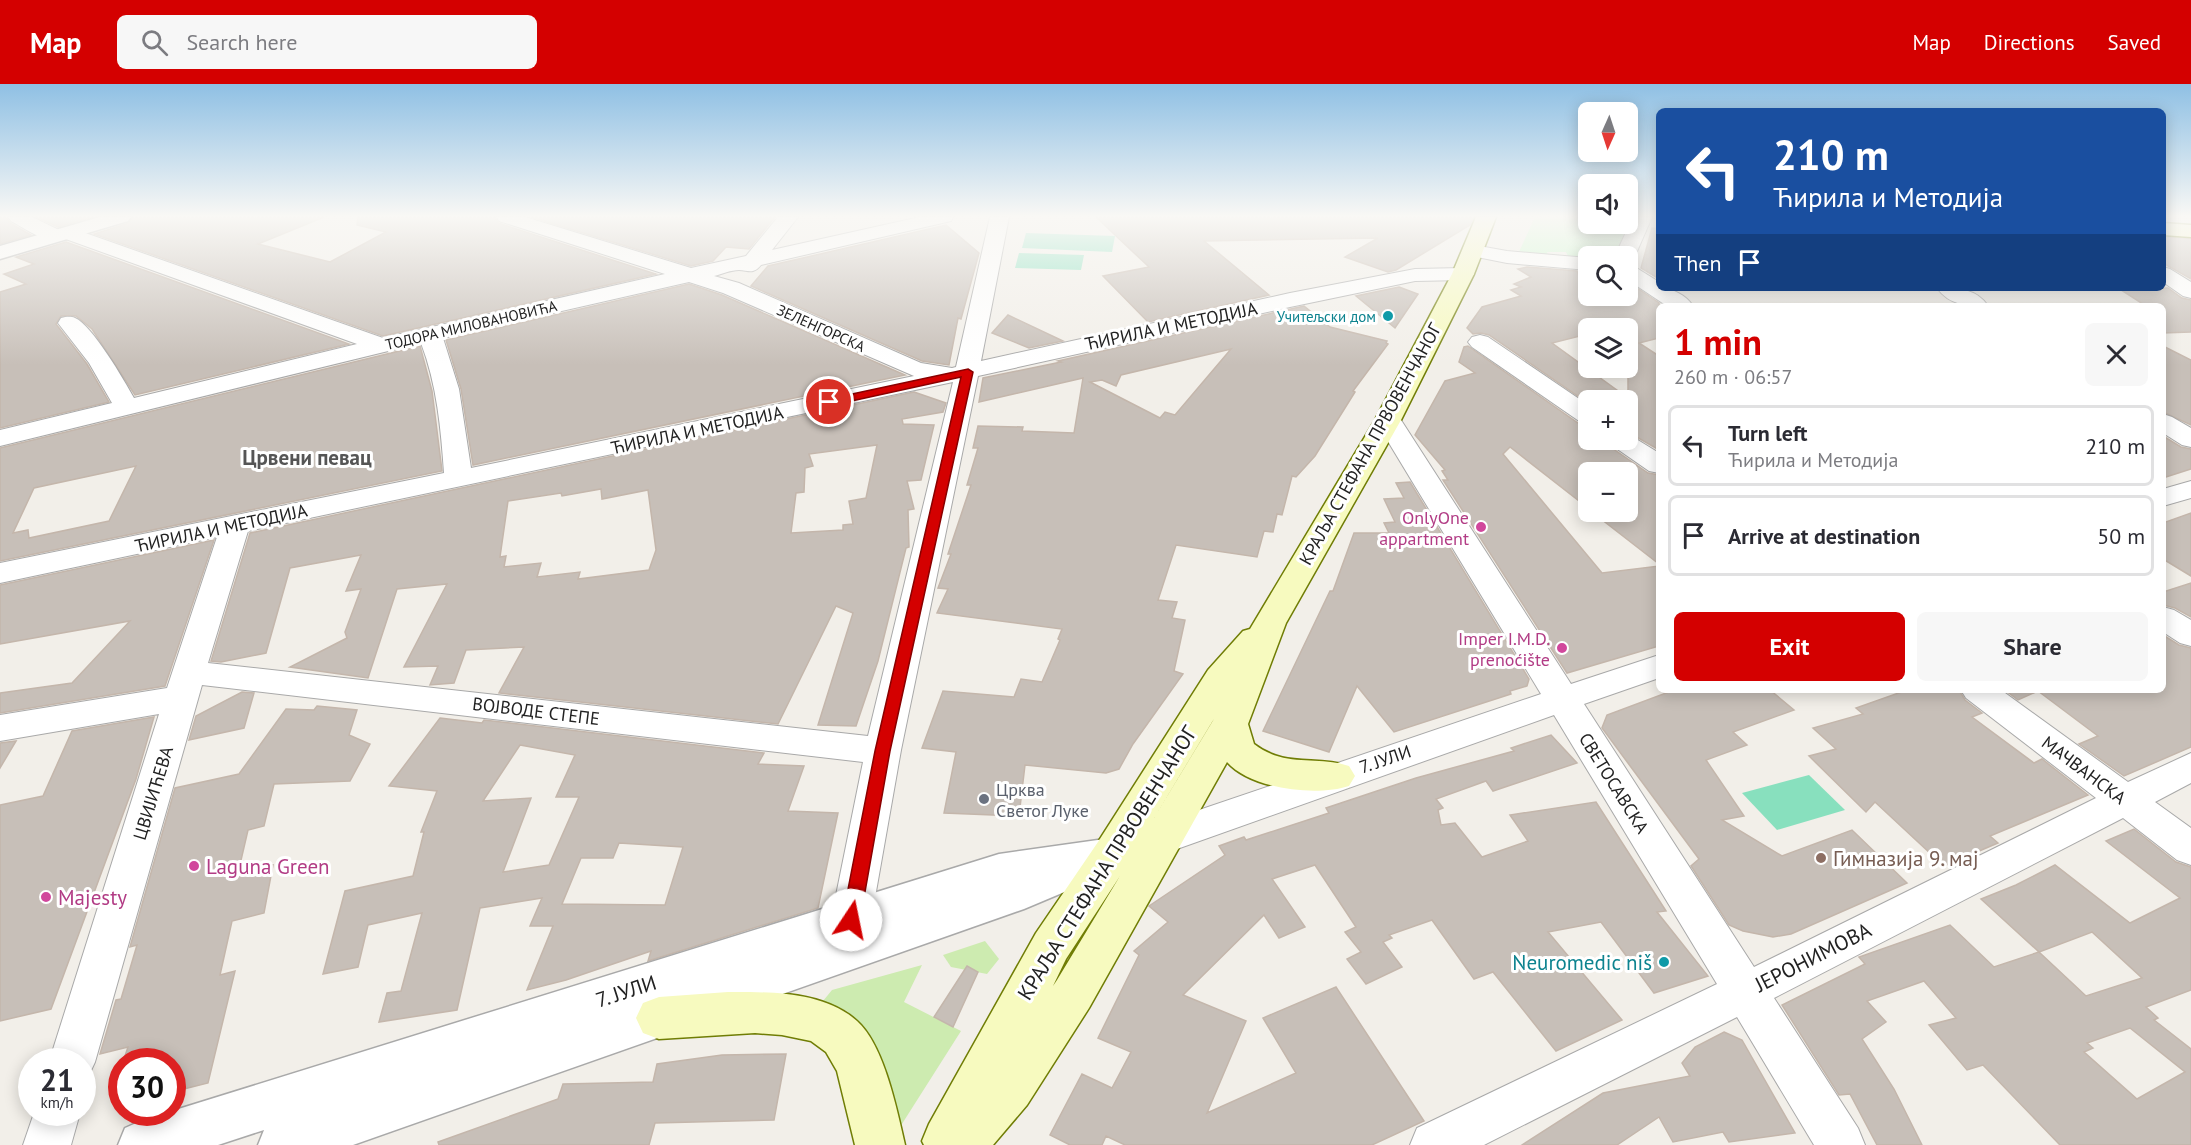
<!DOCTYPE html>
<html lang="en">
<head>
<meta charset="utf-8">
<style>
  :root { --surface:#fff; --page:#f7f7f7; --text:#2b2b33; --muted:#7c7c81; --line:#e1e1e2; --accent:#d40000 }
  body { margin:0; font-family:"PT Sans",sans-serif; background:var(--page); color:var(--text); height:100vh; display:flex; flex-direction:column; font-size:22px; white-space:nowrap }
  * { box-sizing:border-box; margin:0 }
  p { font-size:20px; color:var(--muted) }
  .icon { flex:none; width:33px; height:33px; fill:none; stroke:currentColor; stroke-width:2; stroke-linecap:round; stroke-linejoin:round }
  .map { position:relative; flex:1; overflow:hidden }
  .sheet { position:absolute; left:1656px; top:219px; width:510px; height:390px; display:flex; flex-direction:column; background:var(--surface); border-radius:9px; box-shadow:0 3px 15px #0003 }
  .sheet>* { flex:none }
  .hud { position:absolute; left:1656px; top:24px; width:510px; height:183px; border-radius:9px; box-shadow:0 3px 15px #0003; background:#1a4fa0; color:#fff; overflow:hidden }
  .needle { width:39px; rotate:183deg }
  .fabs { position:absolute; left:1578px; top:18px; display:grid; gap:12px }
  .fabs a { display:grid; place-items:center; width:60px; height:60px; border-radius:9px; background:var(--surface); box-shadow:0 3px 15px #0003; font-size:30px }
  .speed { position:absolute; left:18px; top:964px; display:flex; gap:12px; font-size:30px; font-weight:700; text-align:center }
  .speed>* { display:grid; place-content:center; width:78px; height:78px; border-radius:50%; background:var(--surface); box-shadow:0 3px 15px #0003; line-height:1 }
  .speed small { font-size:15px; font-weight:400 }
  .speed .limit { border:9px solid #d22; background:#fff; color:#111 }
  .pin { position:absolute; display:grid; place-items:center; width:51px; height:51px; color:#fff; margin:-26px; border:3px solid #fff; border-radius:50%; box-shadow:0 2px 6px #0007 }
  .me { position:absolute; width:66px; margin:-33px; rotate:11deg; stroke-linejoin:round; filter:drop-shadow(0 0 4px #0008) }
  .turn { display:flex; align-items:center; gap:21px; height:126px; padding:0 18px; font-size:27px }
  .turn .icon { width:78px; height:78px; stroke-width:2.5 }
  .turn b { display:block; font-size:42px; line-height:51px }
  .then { display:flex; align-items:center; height:57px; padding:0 18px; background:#0003; gap:12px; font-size:22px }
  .round { display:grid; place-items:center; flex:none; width:63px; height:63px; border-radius:9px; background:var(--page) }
  .head { display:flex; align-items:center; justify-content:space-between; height:102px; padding:0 18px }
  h1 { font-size:36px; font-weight:700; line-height:45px; color:var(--accent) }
  .action { display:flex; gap:12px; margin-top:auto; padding:12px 18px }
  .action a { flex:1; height:69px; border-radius:9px; background:var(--accent); color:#fff; font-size:24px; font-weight:700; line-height:69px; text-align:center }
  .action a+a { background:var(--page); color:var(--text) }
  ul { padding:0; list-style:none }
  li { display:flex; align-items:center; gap:18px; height:81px; margin:0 12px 9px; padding:0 6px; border:3px solid var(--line); border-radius:9px }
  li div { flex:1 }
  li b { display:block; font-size:22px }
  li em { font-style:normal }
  header { display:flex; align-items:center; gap:36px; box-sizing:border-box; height:84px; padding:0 30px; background:var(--accent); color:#fff }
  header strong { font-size:28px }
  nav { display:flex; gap:33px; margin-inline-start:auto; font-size:21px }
  .search { width:420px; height:54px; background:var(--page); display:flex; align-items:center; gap:15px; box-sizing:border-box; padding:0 21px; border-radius:9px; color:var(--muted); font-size:22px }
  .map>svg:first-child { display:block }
</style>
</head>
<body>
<header>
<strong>Map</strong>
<div class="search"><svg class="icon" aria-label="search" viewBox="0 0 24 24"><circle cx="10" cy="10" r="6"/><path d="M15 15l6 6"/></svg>Search here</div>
<nav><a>Map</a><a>Directions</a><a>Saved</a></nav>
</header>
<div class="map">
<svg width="2191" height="1061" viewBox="0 0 2191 1061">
  <rect width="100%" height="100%" fill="#f2efe9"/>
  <g fill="#cdebb0">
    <path d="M985,857L999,875L987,890L951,883L943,871Z"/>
    <path d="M922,881L904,918L961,947L900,1043L862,944L847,927L823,917L832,906Z"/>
  </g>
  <path fill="#c8facc" d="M1535,133H1588V140H1628V133H1631L1615,172H1588V175L1569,174L1566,168H1547L1549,173L1518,170Z"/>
  <g fill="#88e0be">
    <path d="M1026,149L1115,152L1112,168L1022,164Z"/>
    <path d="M1019,169L1084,171L1081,186L1015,184Z"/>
    <path d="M1809,691L1845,726L1777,746L1742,709Z"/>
  </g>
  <g fill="#c7bfb8" stroke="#c4b6ab" stroke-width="1.5" fill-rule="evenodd">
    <path d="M0,133H6L10,139L31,151L0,160Z"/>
    <path d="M36,133H93L58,143Z"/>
    <path d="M133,133H324L258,160L330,178L386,148L357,141L358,133H495L498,139L656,190L383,252L94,150L129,139Z"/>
    <path d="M531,133H775L749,165L726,163L713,177L691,182Z"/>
    <path d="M1096,133H1474L1470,141L1396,186L1388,188L1345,173L1378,154L1204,157L1269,211L1148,238L1103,192L1149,183Z"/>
    <path d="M946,141L979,169L961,235L958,234L949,281L922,277L751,202L768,182Z"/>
    <path d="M1652,144L1659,145V195L1641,184Z"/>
    <path d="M2163,153L2191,155V195L2163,179Z"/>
    <path d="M66,158L349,260L135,311L92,245L76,232H61L56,240L87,280L109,318L0,344V208L26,200L4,190L34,180L16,173Z"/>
    <path d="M1527,183L1577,187L1578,190L1588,188V212H1628V198L1659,219V254L1639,259L1659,272V366L1628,348V316H1588V319L1489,251L1481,249L1473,250L1467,244L1482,223L1521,212L1511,206L1521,203L1514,200L1531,193L1518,185ZM1628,241V314L1552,259L1588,250V244H1611Z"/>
    <path d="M689,200L722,211L905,291L473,381L461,305L446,256Z"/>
    <path d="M1399,203L1418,210L1395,244L1356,212Z"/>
    <path d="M2118,204H2168L2182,214L2191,216V248L2163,249V222H2146Z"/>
    <path d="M1304,222L1330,243L1387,257L1386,259L1388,260L1353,307L1355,308L1315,372L1296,393L1292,392L1282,431L1277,430L1273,448L1264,447L1257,473L1176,461L1158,516L1177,518L1172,534L1185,536L1174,587L1183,590L1133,660L1119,685L1106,689L1025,681L1019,732L944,729L956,668L922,664L943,607L1014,613L1021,595L1042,598L1060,556L1058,555L1062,545L937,529L948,505L938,504L951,470H948L971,401H967L978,364H973L978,342L1023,343L1022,347L1074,349L1083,294L979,318L983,294L1061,278L1058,277ZM1231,265L1175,331L1165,328L1160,334L1090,298L1102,296L1116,302L1121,291Z"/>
    <path d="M1008,231L1063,257L1029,264L992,249Z"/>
    <path d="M420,262L432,307L442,387L0,477V364ZM136,382L109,437L29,454L28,446L13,449L34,404Z"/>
    <path d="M1468,262L1578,339L1588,342V356H1607L1612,364L1648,389L1659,391V480L1592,428H1628V388H1588V424L1510,363L1503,370L1602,489L1659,482V562L1567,589L1443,396H1448L1442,387L1445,386L1415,351L1445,297L1475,289L1459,278L1464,263Z"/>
    <path d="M2163,262L2191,276V341L2163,328Z"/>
    <path d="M914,308L946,319L943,328L902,335L903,340L934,341L921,396L907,397L914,425L908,426L909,463L906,464L878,577L856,642L818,641L853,529L836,522L778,640L499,609L524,563L466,566L454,599L430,601L438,582L404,583L447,500L397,505L368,594L290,583L347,554L345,548L361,505L346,507L361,471L290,484L266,569L221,578L211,577L250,449ZM877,361L866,414L849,417L853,440L843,441V446L791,449L796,409L804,408L805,384L813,382L809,370ZM601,405L602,415L648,406L656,466L649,486L578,495L580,488L537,493L541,479L504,483L506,472L500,473L508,417L561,409L562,412Z"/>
    <path d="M2163,352L2181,363L2191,365V385L2163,394Z"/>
    <path d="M1410,398L1529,595L1527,602L1510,607L1511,610L1394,648L1357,602L1329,668L1263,647L1330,507H1333L1354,449H1389L1384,439L1395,438L1384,415L1404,414L1396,399Z"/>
    <path d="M2191,429V492L2163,475V439Z"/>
    <path d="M214,456L165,602L0,629V609L72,599L130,537L0,560V501Z"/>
    <path d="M2191,499V533L2175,524L2163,521V508Z"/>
    <path d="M2163,551L2179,561L2191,564V663L2124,692L2079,660L2098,652L2038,607L2018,616L2005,606H2163Z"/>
    <path d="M1674,606H1770L1794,626L1733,648L1747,661L1706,676L1744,732L1722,736L1782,772L1852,746L1907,799L1791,850L1773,853L1743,847L1729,841L1691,782L1699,775L1602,644L1607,631Z"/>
    <path d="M1907,606H1959L1965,616L1982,629L1972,633L2034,679L2042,675L2088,711L1990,752L1998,759L1944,782L1875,718L1866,728L1809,672L1836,665L1813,644L1863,630L1856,624Z"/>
    <path d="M242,608L254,609L244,644L189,656L196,632Z"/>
    <path d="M317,622L357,626L349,651L370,660L350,697L274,700L264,742L248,746L238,789L273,781L264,829L232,837L220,891L235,887L208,999L172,1008V978H123L128,963L100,970L116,916L121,915L137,861L130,863L175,704L239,690L286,625L314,626Z"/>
    <path d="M154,633L136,695L51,925L0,937V721L43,712L72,647Z"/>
    <path d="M440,634L482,639L484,636L764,669L758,680L804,682L788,727L838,729L818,824L648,877L651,867L566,896L527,906L553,842H530L542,814L480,824L457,926L379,938L387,909L401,907L422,829L368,841L358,883L323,890L345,807L413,792L424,748H421L437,707L389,702ZM520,661L575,671L556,713H579L549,781L503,788L531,714L483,717ZM619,759L683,763L665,821L562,820L581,774H613Z"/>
    <path d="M1551,651L1577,679L1493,707L1486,697L1436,715L1443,724L1438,726L1441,741L1455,739L1482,773L1528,757L1510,731L1596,718L1666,827L1657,828L1708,892L1654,909L1601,838L1548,848L1622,936L1556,967L1493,888L1474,895L1432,836L1389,851L1392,854L1383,858L1402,883L1366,900L1347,875L1361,868L1345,848L1356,843L1315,781L1272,795L1305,843L1279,854L1264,831L1183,911L1246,937L1207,1029L1296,989L1263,934L1336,903L1424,1037L1372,1061H1125L1106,1052L1102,1061H1070L1050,1051L1082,990L1112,1004L1131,968L1098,954L1139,871L1134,867L1168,838L1149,822L1225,771L1219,762L1244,753L1246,756L1329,729L1326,724L1416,694L1514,667L1511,664Z"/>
    <path d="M16,657L0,684V659Z"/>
    <path d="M2134,745L2176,778L2191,783V906L2146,923L2158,934L2154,936L2191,965V1061H2060L1983,981L1967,986L1929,941L1956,934L1924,897L1867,917L1886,938L1862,955L1894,1005L1922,1061H1877L1850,1010L1839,1011L1782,921L1865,880L1859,873L1950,841L1994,883L2039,868L1981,815L2016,801L2055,781L2130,839L2180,814L2106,757ZM2092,848L2142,894L2086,912L2039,868ZM2130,944L2185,988L2137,1015L2084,968L2093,964L2087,959Z"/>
    <path d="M967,882L978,888L953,943L934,933Z"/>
    <path d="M1724,948L1742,956L1795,1049L1729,1058L1723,1048L1673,1058L1659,1033L1617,1061H1522L1603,1009L1690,992L1682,979L1695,963Z"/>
    <path d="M786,970L774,1036L655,1039L649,1061H439L438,1058L558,1015L563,1000L653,998L657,980L722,971Z"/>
  </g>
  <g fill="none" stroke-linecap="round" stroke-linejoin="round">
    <g stroke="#a9a9a9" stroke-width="2">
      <g id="minor">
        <path d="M8,133H32L59,146L67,143L74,145L383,254L665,190L499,137L497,133H525L691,184L746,172L778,133H798L772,166L920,133H953L951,137L761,181C753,191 748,186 739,186C731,186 722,190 714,192L739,199L921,279L952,284L956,283L990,133H1009L981,277L1290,209L1415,185L1463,184L1470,186L1474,190L1470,194L1463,196L1415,197L1290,223L978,292L901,666L871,836L865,848L851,853L837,848L831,836L863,678L202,601L95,978L88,993L82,995V978H49L159,630L0,657V631L167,604L217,453L0,499V479L444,389C441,345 437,301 421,259L0,362V346L112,319L89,279L58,239L61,234C66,233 70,232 75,234C92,241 124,296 134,314L357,260L63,154C49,163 25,144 11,137ZM689,198L723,209L914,292L471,384L459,305L443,254ZM953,298L868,652L208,579L248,447Z"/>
        <path d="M1633,133H1652L1635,172L1632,176L1628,178V172H1615Z"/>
        <path d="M1479,162L1507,167L1588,174V186L1507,179L1472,172L1469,168L1472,164Z"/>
        <path d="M1628,181L1635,183L1659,198V204C1672,204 1686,211 1693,222H1667L1628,196Z"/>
        <path d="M2163,183L2170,185L2191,198V214L2183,212L2163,198Z"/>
        <path d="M1937,204C1957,204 1976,204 1988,222C1968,222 1950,222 1937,204Z"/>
        <path d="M1480,251L1488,253L1588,321V340L1579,337L1472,263L1468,258L1472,253Z"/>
        <path d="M1388,328L1397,331L1401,336L1571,600L1659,571V594L1584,620L1754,883L2096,714L1966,614L1961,606H2001L2128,698L2191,669V699L2155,718L2191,744V781L2177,776L2123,734L1774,914L1858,1044L1865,1061H1814L1737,933L1484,1061H1410L1417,1044L1717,900L1554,631L1177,765L1163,769L1149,765L1144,754L1149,743L1541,610L1375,336L1379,331Z"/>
        <path d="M2163,330L2172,333L2191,344V363L2182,361L2163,349Z"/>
        <path d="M1628,350L1659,369V389L1649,387L1613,362L1609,356H1628Z"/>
        <path d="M2191,397V414L2163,422V405Z"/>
        <path d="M2163,523L2174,526L2191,536V562L2180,559L2163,548Z"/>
        <path d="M34,1029H80L71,1061H23Z"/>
      </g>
    </g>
    <g stroke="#a9a9a9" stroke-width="3">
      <g id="tertiary">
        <path d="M100,133H131L128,137L0,175V162Z"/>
        <path d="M1112,754L1126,758L1132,770L1126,782L1086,790L1081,801L1024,825L353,1061H258L264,1046L218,1061H118L125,1044L143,1036L999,770Z"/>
      </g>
    </g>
    <g stroke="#707d05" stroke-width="3">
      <g id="secondary">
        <path d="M1476,133H1496L1474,190L1401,336L1286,539L1248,640L1254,660C1285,684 1316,671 1349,682L1355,692L1349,702C1316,713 1251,705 1227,678L1089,924L1027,1021L993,1061H924L922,1057L929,1040L1036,849L1098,758L1208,586L1243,547L1250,545L1375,336L1452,190ZM1214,635L1212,638L1154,734ZM1120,792L1057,896L1053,902L1066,875Z"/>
        <path d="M2163,139L2191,141V153L2163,151Z"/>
        <path d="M728,908C770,908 823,907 857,937C884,961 897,1026 905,1061H855L837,987L826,968L811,957L782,951L755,949L659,955L643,949L636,934L643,919L659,913Z"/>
      </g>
    </g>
    <use href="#minor" fill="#fff" fill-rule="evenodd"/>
    <use href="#tertiary" fill="#fff" fill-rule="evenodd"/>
    <use href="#secondary" fill="#f7fabf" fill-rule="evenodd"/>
  </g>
  <linearGradient id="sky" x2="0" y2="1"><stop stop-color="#8fc0e4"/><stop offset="0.47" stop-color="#f9f8f5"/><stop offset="1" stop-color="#f9f8f5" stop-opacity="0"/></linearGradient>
  <rect width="2191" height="281" fill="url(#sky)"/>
  <path fill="#d40000" stroke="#8a0000" stroke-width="1.5" d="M968,285L973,288L890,667L860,836L857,841L851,844L845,841L842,836L875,667L961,293L829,322L823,318L829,315Z"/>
  <g fill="#0f9aa8" stroke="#fff" stroke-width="2">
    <circle cx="1388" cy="232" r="6"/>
    <circle cx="1664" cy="878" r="6"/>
  </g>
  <g fill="#d1479c" stroke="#fff" stroke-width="2">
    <circle cx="1481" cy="443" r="6"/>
    <circle cx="1562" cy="564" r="6"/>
    <circle cx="194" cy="782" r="6"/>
    <circle cx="46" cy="813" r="6"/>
  </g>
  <circle fill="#6b7280" stroke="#fff" stroke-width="2" cx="984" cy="715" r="6"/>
  <circle fill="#8d6e63" stroke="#fff" stroke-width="2" cx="1821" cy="774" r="6"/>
  <g text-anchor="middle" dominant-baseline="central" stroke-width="6" stroke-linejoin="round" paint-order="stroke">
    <g font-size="15" fill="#0d838f" stroke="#fff" text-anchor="end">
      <text x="1376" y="232">Учитељски дом</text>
    </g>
    <g font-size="15" fill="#222" stroke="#fff">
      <text transform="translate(471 241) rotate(-13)">ТОДОРА МИЛОВАНОВИЋА</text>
      <text transform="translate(821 244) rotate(24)">ЗЕЛЕНГОРСКА</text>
    </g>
    <g font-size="18" fill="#222" stroke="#fff">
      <text transform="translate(1171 242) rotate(-12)">ЋИРИЛА И МЕТОДИЈА</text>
      <text transform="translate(697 346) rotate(-12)">ЋИРИЛА И МЕТОДИЈА</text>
      <text transform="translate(1370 360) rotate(-61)">КРАЉА СТЕФАНА ПРВОВЕНЧАНОГ</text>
      <text transform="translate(221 444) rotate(-12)">ЋИРИЛА И МЕТОДИЈА</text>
      <text transform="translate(536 627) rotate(7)">ВОЈВОДЕ СТЕПЕ</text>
      <text transform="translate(1385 675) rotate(-19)">7. ЈУЛИ</text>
      <text transform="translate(2084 686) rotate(37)">МАЧВАНСКА</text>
      <text transform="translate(1614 699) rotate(58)">СВЕТОСАВСКА</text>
      <text transform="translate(153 709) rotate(-73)">ЦВИЈИЋЕВА</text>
    </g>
    <g font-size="18" fill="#b23c85" stroke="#fff" text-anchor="end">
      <text x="1469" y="433">OnlyOne<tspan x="1469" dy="21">appartment</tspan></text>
      <text x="1550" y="554">Imper I.M.D.<tspan x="1550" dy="21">prenoćište</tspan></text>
    </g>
    <g font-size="18" fill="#5b616d" stroke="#fff" text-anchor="start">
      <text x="996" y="705">Црква<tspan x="996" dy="21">Светог Луке</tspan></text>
    </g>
    <g font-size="21" font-weight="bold" fill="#555" stroke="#fff">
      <text x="307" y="373">Црвени певац</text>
    </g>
    <g font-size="21" fill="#785e54" stroke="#fff" text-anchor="start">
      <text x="1833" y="774">Гимназија 9. мај</text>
    </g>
    <g font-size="21" fill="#222" stroke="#fff">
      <text transform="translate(1107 779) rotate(-58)">КРАЉА СТЕФАНА ПРВОВЕНЧАНОГ</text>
      <text transform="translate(1813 873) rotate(-27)">ЈЕРОНИМОВА</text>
      <text transform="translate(626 907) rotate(-18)">7. ЈУЛИ</text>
    </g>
    <g font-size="21" fill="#b23c85" stroke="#fff" text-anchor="start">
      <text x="206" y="782">Laguna Green</text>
      <text x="58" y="813">Majesty</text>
    </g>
    <g font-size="21" fill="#0d838f" stroke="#fff" text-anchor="end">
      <text x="1652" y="878">Neuromedic niš</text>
    </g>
  </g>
</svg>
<div class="fabs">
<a><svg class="needle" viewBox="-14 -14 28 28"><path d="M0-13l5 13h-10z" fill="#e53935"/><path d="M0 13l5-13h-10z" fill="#7c7c81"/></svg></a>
<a><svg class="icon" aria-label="sound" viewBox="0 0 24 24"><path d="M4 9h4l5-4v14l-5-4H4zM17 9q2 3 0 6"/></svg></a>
<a><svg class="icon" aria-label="search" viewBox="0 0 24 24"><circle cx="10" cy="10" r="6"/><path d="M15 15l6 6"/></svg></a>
<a><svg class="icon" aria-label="layers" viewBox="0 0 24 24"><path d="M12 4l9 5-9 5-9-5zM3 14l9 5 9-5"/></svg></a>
<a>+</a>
<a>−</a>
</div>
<div class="speed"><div>21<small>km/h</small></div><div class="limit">30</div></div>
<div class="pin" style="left:829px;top:318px;background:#d93025"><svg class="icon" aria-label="arrive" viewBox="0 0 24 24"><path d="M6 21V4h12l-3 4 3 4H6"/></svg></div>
<svg class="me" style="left:851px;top:836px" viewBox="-20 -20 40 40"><circle r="19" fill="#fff"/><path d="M0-13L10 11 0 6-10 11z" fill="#d40000"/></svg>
<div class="hud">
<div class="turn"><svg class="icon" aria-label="left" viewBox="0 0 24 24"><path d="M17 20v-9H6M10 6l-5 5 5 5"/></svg><div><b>210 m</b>Ћирила и Методија</div></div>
<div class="then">Then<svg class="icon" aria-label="arrive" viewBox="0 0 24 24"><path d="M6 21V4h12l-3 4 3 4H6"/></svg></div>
</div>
<section class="sheet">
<div class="head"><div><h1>1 min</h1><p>260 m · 06:57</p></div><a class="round"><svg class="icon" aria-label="close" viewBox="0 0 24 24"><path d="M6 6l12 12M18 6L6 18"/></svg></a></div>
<ul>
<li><svg class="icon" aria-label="left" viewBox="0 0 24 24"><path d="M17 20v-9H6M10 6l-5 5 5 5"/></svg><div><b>Turn left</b><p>Ћирила и Методија</p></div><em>210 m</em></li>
<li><svg class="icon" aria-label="arrive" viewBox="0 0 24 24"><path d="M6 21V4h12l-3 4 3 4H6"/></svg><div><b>Arrive at destination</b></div><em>50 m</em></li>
</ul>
<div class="action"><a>Exit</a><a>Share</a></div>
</section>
</div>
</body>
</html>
